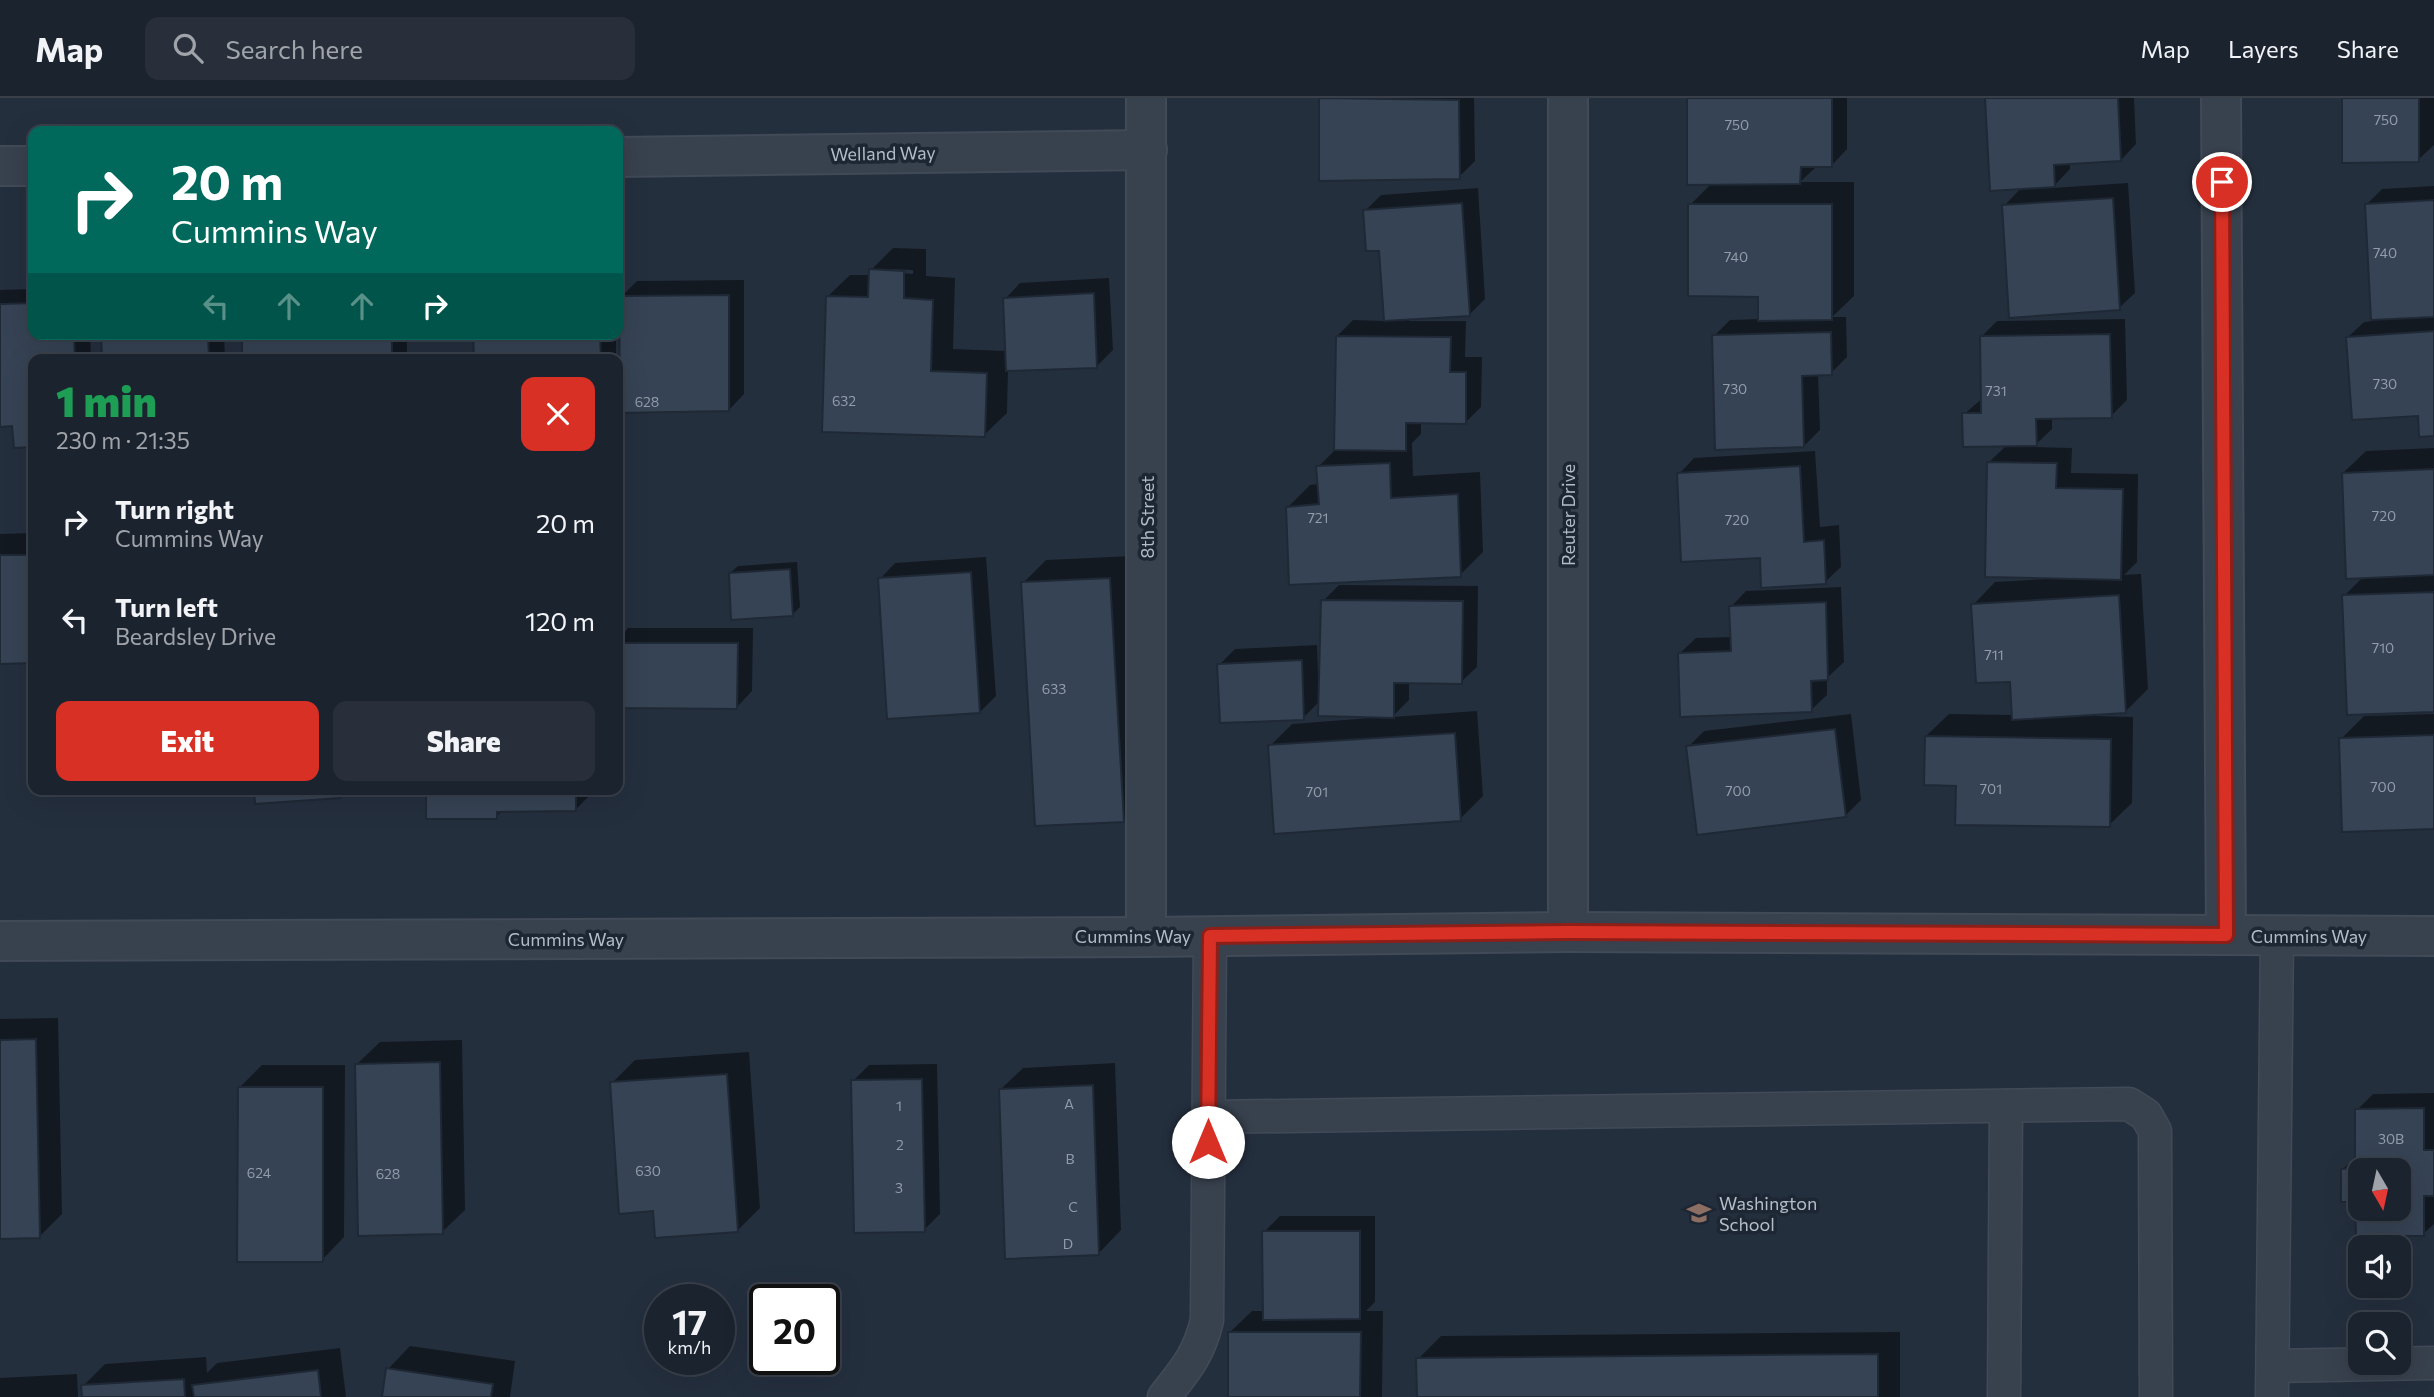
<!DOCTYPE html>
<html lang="en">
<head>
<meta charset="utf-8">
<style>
  :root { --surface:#1b232e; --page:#282f3a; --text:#f1f3f6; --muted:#a0a4aa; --line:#39404a; --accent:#d93025 }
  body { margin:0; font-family:Commissioner,sans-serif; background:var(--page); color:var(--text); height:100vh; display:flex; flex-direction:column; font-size:26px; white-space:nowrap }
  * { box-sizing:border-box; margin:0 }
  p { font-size:23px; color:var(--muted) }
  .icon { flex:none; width:38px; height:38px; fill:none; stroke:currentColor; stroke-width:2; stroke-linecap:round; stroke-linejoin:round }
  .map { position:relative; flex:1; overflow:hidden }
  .panel { position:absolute; left:28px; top:256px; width:595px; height:441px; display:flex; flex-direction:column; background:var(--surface); border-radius:14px; box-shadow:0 7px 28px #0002,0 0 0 2px var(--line) }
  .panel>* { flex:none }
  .guide { position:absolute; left:28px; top:28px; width:595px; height:214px; border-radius:14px; box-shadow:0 7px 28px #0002,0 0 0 2px var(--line); background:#00695c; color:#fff; overflow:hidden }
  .needle { width:46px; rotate:171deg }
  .tools { position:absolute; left:2348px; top:1060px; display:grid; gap:14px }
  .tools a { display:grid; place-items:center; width:63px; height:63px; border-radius:14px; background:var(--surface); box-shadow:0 7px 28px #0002,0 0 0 2px var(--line); font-size:35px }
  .speed { position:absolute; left:644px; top:1186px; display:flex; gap:14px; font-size:35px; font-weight:700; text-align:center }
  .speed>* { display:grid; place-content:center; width:91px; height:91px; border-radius:50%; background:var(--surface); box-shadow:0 7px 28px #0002,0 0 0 2px var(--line); line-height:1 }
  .speed small { font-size:18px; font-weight:400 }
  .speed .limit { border:4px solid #111; border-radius:10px; background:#fff; color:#111 }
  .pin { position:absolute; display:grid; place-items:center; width:60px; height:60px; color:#fff; margin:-30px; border:4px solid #fff; border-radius:50%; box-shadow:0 2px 7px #0007 }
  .me { position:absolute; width:77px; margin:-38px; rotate:0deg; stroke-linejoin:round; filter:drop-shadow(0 0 5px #0008) }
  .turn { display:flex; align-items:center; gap:24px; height:147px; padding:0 28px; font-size:32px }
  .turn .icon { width:91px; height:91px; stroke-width:2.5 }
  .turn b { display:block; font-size:49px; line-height:60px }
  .lanes { display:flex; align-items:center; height:66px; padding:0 28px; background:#0003; justify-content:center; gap:35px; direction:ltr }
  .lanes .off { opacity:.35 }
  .round { display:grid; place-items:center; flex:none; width:74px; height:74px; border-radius:14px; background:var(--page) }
  .headline { display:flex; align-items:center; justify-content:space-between; height:119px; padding:0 28px }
  h1 { font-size:42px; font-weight:800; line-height:52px; color:#1e9e55 }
  .button { display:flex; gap:14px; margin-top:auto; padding:14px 28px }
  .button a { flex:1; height:80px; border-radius:14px; background:var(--accent); color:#fff; font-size:28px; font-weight:800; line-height:80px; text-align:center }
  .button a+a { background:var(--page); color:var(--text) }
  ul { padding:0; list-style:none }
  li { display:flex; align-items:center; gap:21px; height:98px; padding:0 28px }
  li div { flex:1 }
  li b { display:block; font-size:26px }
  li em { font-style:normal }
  header { display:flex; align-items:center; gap:42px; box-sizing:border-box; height:98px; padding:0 35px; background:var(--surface); border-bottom:2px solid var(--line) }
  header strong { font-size:33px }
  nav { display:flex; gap:38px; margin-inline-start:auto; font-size:24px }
  .search { width:490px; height:63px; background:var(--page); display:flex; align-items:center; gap:18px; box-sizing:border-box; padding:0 24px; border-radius:14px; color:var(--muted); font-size:26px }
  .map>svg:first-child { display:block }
</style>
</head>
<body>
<header>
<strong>Map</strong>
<div class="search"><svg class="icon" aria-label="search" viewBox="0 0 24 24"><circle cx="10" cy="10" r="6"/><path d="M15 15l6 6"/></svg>Search here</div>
<nav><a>Map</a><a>Layers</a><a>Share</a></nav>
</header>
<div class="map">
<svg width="2434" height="1299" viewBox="0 0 2434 1299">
  <rect width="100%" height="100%" fill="#242f3e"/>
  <g fill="#0007" fill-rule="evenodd">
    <path d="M1321,0H1474L1475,63L1459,79L1320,81Z"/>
    <path d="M1689,0H1847V51L1832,67L1816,69L1800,84H1854V198L1832,219H1846L1847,259L1831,275L1818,276L1820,332L1804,348L1714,238L1730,222L1760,221V197L1690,107L1712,85Z"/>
    <path d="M1987,0H2134L2136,46L2121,62L2070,64V71L2052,90L2128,85L2135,195L2119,210L2004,108L2022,89Z"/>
    <path d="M2343,0H2434V47L2418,62Z"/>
    <path d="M2434,88V336L2419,316L2348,239L2364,224L2373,223L2366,107L2382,91Z"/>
    <path d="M1478,90L1485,201L1469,217L1409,220V223H1466L1465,259H1482L1481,309L1465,325L1421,324V336L1412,345L1413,378L1480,374L1483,454L1460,477L1288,409L1310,387L1319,386L1318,369L1336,351L1337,238L1353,222L1386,223L1381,151L1365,113L1381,97Z"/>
    <path d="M893,150L926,151V178L955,180L953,251L1007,253L1005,201L1020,185L1109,180L1113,252L1097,268L1008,272L1007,315L984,337L827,199L850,177H870L871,172ZM890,171L913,172V176L890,174Z"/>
    <path d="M744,182V296L729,312L621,199L637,183Z"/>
    <path d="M33,191V236H90L91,261H33V348H15L14,326L0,327V192Z"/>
    <path d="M2125,221L2127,302L2111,318L2052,319V331L2033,349L2072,350L2071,375L2138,376L2137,464L2124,477L2141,476L2148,591L2125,614L2096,615V618L2133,619L2132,705L2109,727L1958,687L1926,638L1949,616L2013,617L2011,582L1973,507L1995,484L2046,481L1989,364L2007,347L1964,316L1983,300L1981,239L1997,223Z"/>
    <path d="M103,236H224L225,261H104Z"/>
    <path d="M244,236H407V255L401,261H243Z"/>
    <rect x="475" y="236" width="141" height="25"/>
    <path d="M2434,350V612L2344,498L2364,478L2343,375L2366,353Z"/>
    <path d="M1815,353L1820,429L1839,427L1841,469L1825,484L1761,458L1679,376L1694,360Z"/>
    <path d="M33,435V563L0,564V436Z"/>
    <path d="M1132,458L1146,700L1123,722L1023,485L1046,462Z"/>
    <path d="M986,459L996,598L980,614L880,481L895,465Z"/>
    <path d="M797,464L800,509L792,517L730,475L738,468Z"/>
    <path d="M1339,487L1478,488L1477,569L1461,584H1409V602L1392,619L1477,613L1483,698L1460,721L1270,648L1292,626L1370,620V618L1320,603L1303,620L1219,567L1235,551L1317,547L1318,576H1321L1323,503Z"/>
    <path d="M1841,489L1844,564L1827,580V597L1811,612L1680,555L1696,540L1732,539L1731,509L1746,493Z"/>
    <path d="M628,530H753L752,593L737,609L618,608V537H622Z"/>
    <path d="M1851,616L1861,702L1846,717L1688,649L1704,633Z"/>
    <path d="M2434,616V729L2341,641L2364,618Z"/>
    <path d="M428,691H596L576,711L503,712L496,719Z"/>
    <path d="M58,920L62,1116L39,1139L0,1140V921Z"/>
    <path d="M462,942L465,1112L442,1134L357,966L380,944Z"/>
    <path d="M749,954L760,1110L737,1133L654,1112L612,985L635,962Z"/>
    <path d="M1115,965L1121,1132L1099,1155L1000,992L1023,970Z"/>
    <path d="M937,966L940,1116L924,1132L853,983L869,967Z"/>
    <path d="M262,967H345L344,1139L322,1162L239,990Z"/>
    <path d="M2434,995V1126L2423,1136L2357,1137V1102L2343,1071L2357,1057V1012L2373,996ZM2361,1073H2399V1111H2361Z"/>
    <path d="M1280,1118H1375V1204L1366,1213H1383L1382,1299H1230L1229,1235L1252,1213H1264V1134Z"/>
    <path d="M1900,1234V1299H1418V1261L1441,1238Z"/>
    <path d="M410,1248L515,1263L510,1299H383L388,1271Z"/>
    <path d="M340,1250L346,1299H83V1288L105,1266L206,1259L207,1275L217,1265Z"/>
    <path d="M77,1276L78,1299H0V1280Z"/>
  </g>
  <g fill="#364354" stroke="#1f2835" stroke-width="2" fill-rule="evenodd">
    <path d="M1319,0L1459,2L1460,81L1319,83Z"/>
    <path d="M1687,0H1832V69H1801L1800,86L1687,87Z"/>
    <path d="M1985,0H2118L2121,63L2054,67L2055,89L1990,93Z"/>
    <path d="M2342,0H2419V64L2342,65Z"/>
    <path d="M2113,100L2120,212L2009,220L2002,107Z"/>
    <path d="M2434,102V219L2371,222L2365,106Z"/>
    <path d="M1462,105L1470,218L1384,223L1379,153H1366L1363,112Z"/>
    <path d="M1688,106H1832V222L1758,223V199L1688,198Z"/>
    <path d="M869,171L904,173V200L933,202L931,273L987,275L985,339L822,334L826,198L868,199Z"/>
    <path d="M1094,195L1097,270L1006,273L1003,200Z"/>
    <path d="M729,197V313L620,315L619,198Z"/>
    <path d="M33,205V236H74L75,261H33V349L14,350L12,328L0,329V206Z"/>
    <path d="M2434,233V338L2419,339L2418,318L2352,322L2346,239Z"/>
    <path d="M1831,234L1832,277L1802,278L1804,349L1715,352L1712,237Z"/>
    <path d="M101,236H208L209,261H102Z"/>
    <rect x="242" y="236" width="150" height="25"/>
    <path d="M473,236H600L601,261H474Z"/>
    <path d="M2110,236L2112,320L2036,321L2037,348L1963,349L1962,315H1981L1980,238Z"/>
    <path d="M1336,238L1451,239L1450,274H1466V326L1406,325V353L1334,352Z"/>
    <path d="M1987,364L2057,365L2056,390L2123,391L2121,482L1985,479Z"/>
    <path d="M1390,365L1391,400L1458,396L1461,479L1289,487L1286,409L1319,406L1316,368Z"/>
    <path d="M1800,368L1804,444L1824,442L1826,486L1761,490L1760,460L1681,464L1677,375Z"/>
    <path d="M2434,371V477L2346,481L2342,375Z"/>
    <path d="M0,457H33V565L0,566Z"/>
    <path d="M790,471L793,518L731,522L729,475Z"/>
    <path d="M971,474L980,615L887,621L878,480Z"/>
    <path d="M1110,480L1124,724L1035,728L1021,484Z"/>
    <path d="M2434,494V614L2347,617L2342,497Z"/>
    <path d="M2119,497L2126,615L2012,622L2010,584L1976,585L1971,506Z"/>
    <path d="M1321,502L1463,503L1462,586L1394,585V620L1318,618Z"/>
    <path d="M1826,504L1828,582L1811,583L1812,614L1680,619L1678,555L1731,553L1729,508Z"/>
    <path d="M618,545H738L737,611L618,610Z"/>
    <path d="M1302,562L1304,622L1220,625L1217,566Z"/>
    <path d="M1835,631L1846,719L1697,737L1686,648Z"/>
    <path d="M1455,635L1461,723L1274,736L1268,647Z"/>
    <path d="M2434,637V731L2342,734L2339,640Z"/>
    <path d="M1925,638L2111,641L2110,729L1955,727L1956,688L1924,687Z"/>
    <path d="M254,691H340V700L255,706Z"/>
    <path d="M426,691H576V713L497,714V721H426Z"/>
    <path d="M36,941L40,1140L0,1141V942Z"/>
    <path d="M440,964L443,1136L358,1138L355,966Z"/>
    <path d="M727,976L738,1134L655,1140L653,1113L619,1116L610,984Z"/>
    <path d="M922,981L925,1134L854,1135L851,982Z"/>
    <path d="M1093,987L1099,1157L1005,1161L999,991Z"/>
    <path d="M238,989H323V1164H237Z"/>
    <path d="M2424,1010V1052H2434V1098H2424V1138H2356L2355,1104H2341V1071L2355,1070V1011ZM2361,1073H2399V1111H2361Z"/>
    <path d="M1262,1133H1360V1221L1263,1222Z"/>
    <path d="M1228,1234H1361L1360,1299H1228Z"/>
    <path d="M1878,1256V1299H1417L1416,1260Z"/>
    <path d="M386,1270L493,1286L491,1299H382Z"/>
    <path d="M318,1272L321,1299H194L192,1287Z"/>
    <path d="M184,1281L185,1299H82L81,1287Z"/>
  </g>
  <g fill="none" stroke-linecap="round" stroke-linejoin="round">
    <g stroke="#414a57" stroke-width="35">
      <g id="lane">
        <path d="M1209,1019L2129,1006L2146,1017L2155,1033L2156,1299"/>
        <path d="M2273,1268L2434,1265"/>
        <path d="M1164,1299C1185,1272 1199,1257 1207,1222L1210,838"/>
        <path d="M2004,1299L2006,1008"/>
        <path d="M2272,1299L2277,839"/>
      </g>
    </g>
    <g stroke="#414a57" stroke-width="42">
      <g id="street">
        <path d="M2221,0L2226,837"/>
        <path d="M618,59L1147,52"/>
        <path d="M0,68H33"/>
        <path d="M1568,834V0"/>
        <path d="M1146,839V0"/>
        <path d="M0,843L1146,839L1568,834L2434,838"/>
      </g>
    </g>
    <use href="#lane" stroke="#38414e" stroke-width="32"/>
    <use href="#street" stroke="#38414e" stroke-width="38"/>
  </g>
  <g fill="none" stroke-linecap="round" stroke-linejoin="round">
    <g stroke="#8d1f18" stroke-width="18">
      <path id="route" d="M1208,1044L1210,838L1568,834L2226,837L2222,84"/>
    </g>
    <use href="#route" stroke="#d93025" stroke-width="12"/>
  </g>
  <defs>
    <g id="school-bare" transform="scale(1.89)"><path d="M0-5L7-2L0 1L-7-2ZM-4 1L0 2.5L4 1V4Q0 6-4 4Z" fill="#8d6e63" stroke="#1d2633" stroke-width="2.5" paint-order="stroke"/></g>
  </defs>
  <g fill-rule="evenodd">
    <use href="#school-bare" x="1699" y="1115"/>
  </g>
  <g text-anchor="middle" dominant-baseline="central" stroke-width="7" stroke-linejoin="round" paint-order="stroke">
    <g font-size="14" fill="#929caa">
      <text x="2386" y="21">750</text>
      <text x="1737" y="26">750</text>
      <text x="2385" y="154">740</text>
      <text x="1736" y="158">740</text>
      <text x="2385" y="285">730</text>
      <text x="1735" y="290">730</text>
      <text x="1996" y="292">731</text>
      <text x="844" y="302">632</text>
      <text x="647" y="303">628</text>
      <text x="2384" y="417">720</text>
      <text x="1318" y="419">721</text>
      <text x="1737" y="421">720</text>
      <text x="2383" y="549">710</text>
      <text x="1994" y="556">711</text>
      <text x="1054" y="590">633</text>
      <text x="2383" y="688">700</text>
      <text x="1991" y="690">701</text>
      <text x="1738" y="692">700</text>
      <text x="1317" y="693">701</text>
      <text x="1069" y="1005">A</text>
      <text x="899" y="1007">1</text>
      <text x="2391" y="1040">30B</text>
      <text x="900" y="1046">2</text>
      <text x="1070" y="1060">B</text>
      <text x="648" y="1072">630</text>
      <text x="259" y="1074">624</text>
      <text x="388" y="1075">628</text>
      <text x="899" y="1089">3</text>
      <text x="1073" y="1108">C</text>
      <text x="1068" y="1145">D</text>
    </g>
    <g font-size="18" fill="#b4bcc9" stroke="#1d2633">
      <text transform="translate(883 55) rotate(-1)">Welland Way</text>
      <text transform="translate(1568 417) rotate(-90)">Reuter Drive</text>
      <text transform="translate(1147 419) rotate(-90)">8th Street</text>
      <text x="1133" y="838">Cummins Way</text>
      <text x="2309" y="838">Cummins Way</text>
      <text x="566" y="841">Cummins Way</text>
    </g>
    <g font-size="18" fill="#b4bcc9" stroke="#1d2633" text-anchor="start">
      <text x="1719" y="1105">Washington<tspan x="1719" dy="21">School</tspan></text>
    </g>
  </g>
</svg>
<div class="tools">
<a><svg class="needle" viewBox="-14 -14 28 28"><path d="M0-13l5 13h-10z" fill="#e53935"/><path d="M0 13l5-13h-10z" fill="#a0a4aa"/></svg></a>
<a><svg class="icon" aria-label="sound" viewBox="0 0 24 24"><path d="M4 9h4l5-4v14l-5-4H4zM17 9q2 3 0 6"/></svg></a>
<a><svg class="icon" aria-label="search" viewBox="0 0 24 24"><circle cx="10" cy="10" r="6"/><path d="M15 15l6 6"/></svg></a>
</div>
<div class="speed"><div>17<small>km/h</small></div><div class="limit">20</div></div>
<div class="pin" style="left:2222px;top:84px;background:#d93025"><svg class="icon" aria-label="arrive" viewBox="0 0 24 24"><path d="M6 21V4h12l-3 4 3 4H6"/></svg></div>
<svg class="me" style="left:1208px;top:1044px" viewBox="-20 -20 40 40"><circle r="19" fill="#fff"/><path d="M0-13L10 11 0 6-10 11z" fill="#d93025"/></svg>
<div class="guide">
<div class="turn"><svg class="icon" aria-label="right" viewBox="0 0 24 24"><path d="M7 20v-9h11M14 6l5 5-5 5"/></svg><div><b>20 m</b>Cummins Way</div></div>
<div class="lanes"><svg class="icon off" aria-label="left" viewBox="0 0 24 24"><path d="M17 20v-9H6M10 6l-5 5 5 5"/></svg><svg class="icon off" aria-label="ahead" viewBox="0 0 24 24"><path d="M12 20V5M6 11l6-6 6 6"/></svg><svg class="icon off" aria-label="ahead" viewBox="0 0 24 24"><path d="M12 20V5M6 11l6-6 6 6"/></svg><svg class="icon" aria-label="right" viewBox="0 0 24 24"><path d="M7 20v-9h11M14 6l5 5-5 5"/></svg></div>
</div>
<section class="panel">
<div class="headline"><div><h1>1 min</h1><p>230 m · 21:35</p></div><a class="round" style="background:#d93025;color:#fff"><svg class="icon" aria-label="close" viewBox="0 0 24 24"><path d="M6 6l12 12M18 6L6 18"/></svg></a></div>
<ul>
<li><svg class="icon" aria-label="right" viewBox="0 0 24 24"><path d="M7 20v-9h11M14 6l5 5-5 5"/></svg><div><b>Turn right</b><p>Cummins Way</p></div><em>20 m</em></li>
<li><svg class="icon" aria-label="left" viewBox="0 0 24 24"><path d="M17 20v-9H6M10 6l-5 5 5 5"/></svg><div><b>Turn left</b><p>Beardsley Drive</p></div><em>120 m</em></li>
</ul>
<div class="button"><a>Exit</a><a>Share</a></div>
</section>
</div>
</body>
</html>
